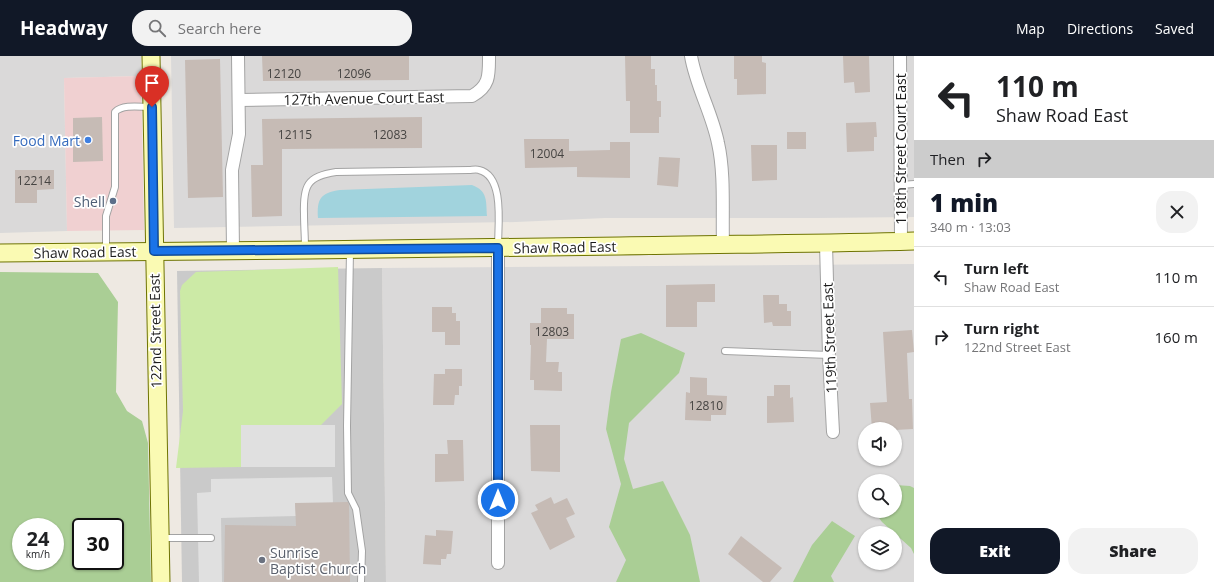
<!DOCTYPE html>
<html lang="en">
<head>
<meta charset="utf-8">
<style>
  :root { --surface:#fff; --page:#f2f2f2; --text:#202124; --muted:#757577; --line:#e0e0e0; --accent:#111827 }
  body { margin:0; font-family:"Open Sans",sans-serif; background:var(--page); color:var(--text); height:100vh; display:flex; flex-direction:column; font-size:15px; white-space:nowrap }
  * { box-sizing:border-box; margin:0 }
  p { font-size:13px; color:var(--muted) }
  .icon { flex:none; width:22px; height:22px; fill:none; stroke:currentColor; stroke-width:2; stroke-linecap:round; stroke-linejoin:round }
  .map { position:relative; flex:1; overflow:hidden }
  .panel { display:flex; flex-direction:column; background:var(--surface); width:300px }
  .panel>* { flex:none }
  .guide { background:#fff; color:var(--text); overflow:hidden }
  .controls { position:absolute; left:858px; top:366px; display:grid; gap:8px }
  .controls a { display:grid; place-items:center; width:44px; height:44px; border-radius:50%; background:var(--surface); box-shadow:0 1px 3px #0004; font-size:20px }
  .speed { position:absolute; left:12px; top:462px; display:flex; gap:8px; font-size:20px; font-weight:700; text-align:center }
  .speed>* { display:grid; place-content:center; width:52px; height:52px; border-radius:50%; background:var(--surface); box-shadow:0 1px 3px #0004; line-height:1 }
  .speed small { font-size:10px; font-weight:400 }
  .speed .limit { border:2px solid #111; border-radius:6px; background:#fff; color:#111 }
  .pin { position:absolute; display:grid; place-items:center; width:34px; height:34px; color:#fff; margin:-41px -17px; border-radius:50% 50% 50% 0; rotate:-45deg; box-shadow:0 0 4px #0007 }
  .pin .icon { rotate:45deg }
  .me { position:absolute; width:44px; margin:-22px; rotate:0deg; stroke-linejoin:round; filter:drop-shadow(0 0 3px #0008) }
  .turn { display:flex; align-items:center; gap:14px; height:84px; padding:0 16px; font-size:18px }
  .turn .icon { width:52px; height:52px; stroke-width:2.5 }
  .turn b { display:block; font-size:28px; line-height:34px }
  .then { display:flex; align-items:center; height:38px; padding:0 16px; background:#0003; gap:8px; font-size:15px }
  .round { display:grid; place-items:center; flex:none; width:42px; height:42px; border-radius:16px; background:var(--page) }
  .head { display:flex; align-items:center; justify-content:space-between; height:68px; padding:0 16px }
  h1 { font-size:24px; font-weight:800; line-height:30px; color:var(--accent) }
  .cta { display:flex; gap:8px; margin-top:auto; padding:8px 16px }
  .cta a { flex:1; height:46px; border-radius:16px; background:var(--accent); color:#fff; font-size:16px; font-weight:800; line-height:46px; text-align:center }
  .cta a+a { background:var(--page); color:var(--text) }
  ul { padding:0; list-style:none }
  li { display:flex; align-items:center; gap:12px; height:60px; padding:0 16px; border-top:1px solid var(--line) }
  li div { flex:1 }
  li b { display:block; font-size:15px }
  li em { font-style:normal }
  header { display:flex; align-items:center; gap:24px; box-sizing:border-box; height:56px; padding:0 20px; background:var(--accent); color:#fff }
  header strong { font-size:19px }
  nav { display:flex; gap:22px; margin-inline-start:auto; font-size:14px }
  .search { width:280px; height:36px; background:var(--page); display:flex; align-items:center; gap:10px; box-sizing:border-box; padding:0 14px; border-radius:16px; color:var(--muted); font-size:15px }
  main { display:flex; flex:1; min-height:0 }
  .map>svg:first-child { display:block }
</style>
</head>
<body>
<header>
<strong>Headway</strong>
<div class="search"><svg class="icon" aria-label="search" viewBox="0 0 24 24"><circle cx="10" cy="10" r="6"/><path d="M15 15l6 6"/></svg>Search here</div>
<nav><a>Map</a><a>Directions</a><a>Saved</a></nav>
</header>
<main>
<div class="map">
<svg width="914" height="526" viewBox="0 0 914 526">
  <rect width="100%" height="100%" fill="#eee9e2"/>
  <g fill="#dad9d9" fill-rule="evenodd">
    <path d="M0,0H141V20L64,22L67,175L0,177Z"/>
    <path d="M171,0H914V161L817,162H605L516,166L174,172Z"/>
    <path d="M914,208V526H386L382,212ZM865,373H895V403H865ZM865,425H895V455H865ZM865,477H895V507H865Z"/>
  </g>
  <path fill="#f0d0d1" d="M141,20L144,174L67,175L64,22Z"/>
  <path fill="#cacaca" d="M382,212L386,526H182L177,215Z"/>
  <path fill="#cceaa6" d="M338,211L342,348L321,369H241V411L176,412L183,355L180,235L182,229L196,216Z"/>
  <g fill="#aace95" fill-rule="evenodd">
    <path d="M0,216L98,217L118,246L116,336L127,355L142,365L148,387L151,526H0ZM21,471H55V505H21ZM81,471H115V505H81Z"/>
    <path d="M641,277L685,297L679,317L629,367L624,403L633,433L663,425L690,479L700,526H616L626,504L609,471L621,428L606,373L611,336L621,283Z"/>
    <path d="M895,429L910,430L914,432V498L911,492L882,466L874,455H895Z"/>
    <path d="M832,465L855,480L831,520L834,526H793L812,489Z"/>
  </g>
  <g fill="#e0e0e0">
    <rect x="241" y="369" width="94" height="42"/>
    <path d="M332,421L333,447H295L296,460L221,462L222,526H199L197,437L211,436V423Z"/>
  </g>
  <path fill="#a1d3dd" d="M472,129C488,135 486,145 487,160L318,162C317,143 320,137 340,134Z"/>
  <g fill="#c6bbb5">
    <path d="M262,0H409V24L263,25Z"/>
    <path d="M625,0H651V13H655V29H657V45H661V61H659V77H630V45H626Z"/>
    <path d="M734,0H762V6L766,7V38L737,39V23H734Z"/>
    <path d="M843,0H869L870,36L855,37L854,26L844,27Z"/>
    <path d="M220,3L223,141L188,142L185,4Z"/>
    <path d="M102,61L103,105L73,106V62Z"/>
    <path d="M422,61V92L282,93V160L252,161L251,109H263L262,63Z"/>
    <path d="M876,66L877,81H874V95L847,96L846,67Z"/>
    <rect x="787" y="76" width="19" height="17"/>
    <path d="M524,83H569V95L610,94V86H630V122L577,121V111L525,112Z"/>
    <path d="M751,89H777V124L752,125Z"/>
    <path d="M659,101L680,102L678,131L657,129Z"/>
    <path d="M15,114H54V133L37,134V147H15Z"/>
    <path d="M715,228V246H697V271H666V229Z"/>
    <path d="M763,239H779V248H787V255H791V270H773L772,266L764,267Z"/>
    <path d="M432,251H452V257H456V265H460V289H445V276H432Z"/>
    <path d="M541,252H567V258H574V283H547L546,306H559L558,316H562V335L534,334V324H530L531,289H530V267H541Z"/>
    <path d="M912,274L914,296L907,297L909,343H912L913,373L895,374V373H872L870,347L887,346L883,276Z"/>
    <path d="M445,313H462V330H459V339H455L454,349H433L434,318H445Z"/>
    <path d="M690,321L707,322V339L727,340L726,359H711V365L685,364L686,336L690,337Z"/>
    <path d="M774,329H790V342L793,341L794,366L767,367V340H774Z"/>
    <path d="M530,369H560V416L531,415Z"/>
    <path d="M447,384H463L464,425L435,426V398H448Z"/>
    <path d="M551,441L554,448L567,442L575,458L566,462L575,481L550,494L531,457L538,454L535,449Z"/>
    <path d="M348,446L349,449L350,526H224L225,469L296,470L295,447Z"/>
    <path d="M436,474L453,475L451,498H447L446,503H441V509L423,508L425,479L436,480Z"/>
    <path d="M741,480L782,512L770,526H763L728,498Z"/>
  </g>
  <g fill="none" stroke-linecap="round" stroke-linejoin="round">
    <g stroke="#a3a3a3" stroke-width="8">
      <g id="lane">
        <path d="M901,129L914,128"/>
        <path d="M305,192C305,181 304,169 304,158C303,130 307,120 336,116L469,114C472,114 476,113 479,114C505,120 498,170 498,190"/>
        <path d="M106,195V160L115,131V56C123,48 140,51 150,51"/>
        <path d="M350,195L347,370L348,437L356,453L362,495L361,526"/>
        <path d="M725,295L829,299"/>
        <path d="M161,482H211"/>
      </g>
    </g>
    <g stroke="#a3a3a3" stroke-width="14">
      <g id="street">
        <path d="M691,0C696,30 712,57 718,87C725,118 722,156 723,188"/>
        <path d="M900,0L901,186"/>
        <path d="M239,44L472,40C490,30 489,19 489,0"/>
        <path d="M826,188L829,299L833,376"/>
        <path d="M498,192V507"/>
        <path d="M233,194L232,114L239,78L238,0"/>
      </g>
    </g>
    <g stroke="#6f7403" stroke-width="19">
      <g id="secondary">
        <path d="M151,0L161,526"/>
        <path d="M0,197C207,195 413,193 620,190C718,188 816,188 914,185"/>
      </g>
    </g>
    <use href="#lane" stroke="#fff" stroke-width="6"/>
    <use href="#street" stroke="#fff" stroke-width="12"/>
    <use href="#secondary" stroke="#fafab3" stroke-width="17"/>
  </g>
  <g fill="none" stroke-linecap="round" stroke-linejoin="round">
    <g stroke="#114b97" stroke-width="10">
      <path id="route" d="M152,51L154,195L498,192V444"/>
    </g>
    <use href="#route" stroke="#1a73e8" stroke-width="7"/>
  </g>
  <circle fill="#3f7fe0" stroke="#fff" stroke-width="1.5" cx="88" cy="84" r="4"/>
  <circle fill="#5c6f8a" stroke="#fff" stroke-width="1.5" cx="113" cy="145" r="4"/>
  <circle fill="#6b7280" stroke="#fff" stroke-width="1.5" cx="262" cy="504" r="4"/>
  <g text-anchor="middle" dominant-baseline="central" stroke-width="3.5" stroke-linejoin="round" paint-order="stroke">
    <g font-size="12" fill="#464442">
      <text x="284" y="17">12120</text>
      <text x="354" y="17">12096</text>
      <text x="295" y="78">12115</text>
      <text x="390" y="78">12083</text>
      <text x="547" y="97">12004</text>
      <text x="34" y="124">12214</text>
      <text x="552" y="275">12803</text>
      <text x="706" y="349">12810</text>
    </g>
    <g font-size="14" fill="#1c1c1c" stroke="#fff">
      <text transform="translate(364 42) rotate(-1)">127th Avenue Court East</text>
      <text transform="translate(900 93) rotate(-90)">118th Street Court East</text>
      <text transform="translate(565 191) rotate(-1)">Shaw Road East</text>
      <text transform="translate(85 196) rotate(-1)">Shaw Road East</text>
      <text transform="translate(155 275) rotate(-91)">122nd Street East</text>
      <text transform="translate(829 282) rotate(-92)">119th Street East</text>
    </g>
    <g font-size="14" fill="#366cbe" stroke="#fff" text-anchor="end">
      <text x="80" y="84">Food Mart</text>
    </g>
    <g font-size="14" fill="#4e5e75" stroke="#fff" text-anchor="end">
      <text x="105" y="145">Shell</text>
    </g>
    <g font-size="14" fill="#5b616d" stroke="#fff" text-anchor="start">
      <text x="270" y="496">Sunrise<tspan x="270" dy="16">Baptist Church</tspan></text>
    </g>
  </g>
</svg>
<div class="controls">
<a><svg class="icon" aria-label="sound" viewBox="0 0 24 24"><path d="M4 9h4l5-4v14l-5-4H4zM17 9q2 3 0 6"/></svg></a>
<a><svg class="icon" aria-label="search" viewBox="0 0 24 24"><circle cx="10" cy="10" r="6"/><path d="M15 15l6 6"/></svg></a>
<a><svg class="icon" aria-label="layers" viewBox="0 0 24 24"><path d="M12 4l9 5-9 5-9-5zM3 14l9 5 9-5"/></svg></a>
</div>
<div class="speed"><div>24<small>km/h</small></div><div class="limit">30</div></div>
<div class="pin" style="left:152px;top:51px;background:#d93025"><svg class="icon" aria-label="arrive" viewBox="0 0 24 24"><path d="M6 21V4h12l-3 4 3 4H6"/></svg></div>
<svg class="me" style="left:498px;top:444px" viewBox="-20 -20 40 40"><circle r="17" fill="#1a73e8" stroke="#fff" stroke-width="3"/><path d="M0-11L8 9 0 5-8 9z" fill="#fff"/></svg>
</div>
<section class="panel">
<div class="guide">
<div class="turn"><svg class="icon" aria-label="left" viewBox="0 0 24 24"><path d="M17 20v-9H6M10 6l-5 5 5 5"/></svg><div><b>110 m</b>Shaw Road East</div></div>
<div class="then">Then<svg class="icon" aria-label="right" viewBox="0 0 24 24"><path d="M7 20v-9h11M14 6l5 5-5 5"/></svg></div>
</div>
<div class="head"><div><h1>1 min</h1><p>340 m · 13:03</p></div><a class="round"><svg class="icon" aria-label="close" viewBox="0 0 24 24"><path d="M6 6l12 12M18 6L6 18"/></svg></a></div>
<ul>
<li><svg class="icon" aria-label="left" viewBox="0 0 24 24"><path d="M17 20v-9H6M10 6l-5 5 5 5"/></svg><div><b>Turn left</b><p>Shaw Road East</p></div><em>110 m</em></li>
<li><svg class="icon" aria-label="right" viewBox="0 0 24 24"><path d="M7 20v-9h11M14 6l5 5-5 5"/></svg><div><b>Turn right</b><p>122nd Street East</p></div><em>160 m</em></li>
</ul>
<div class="cta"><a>Exit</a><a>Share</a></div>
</section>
</main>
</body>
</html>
